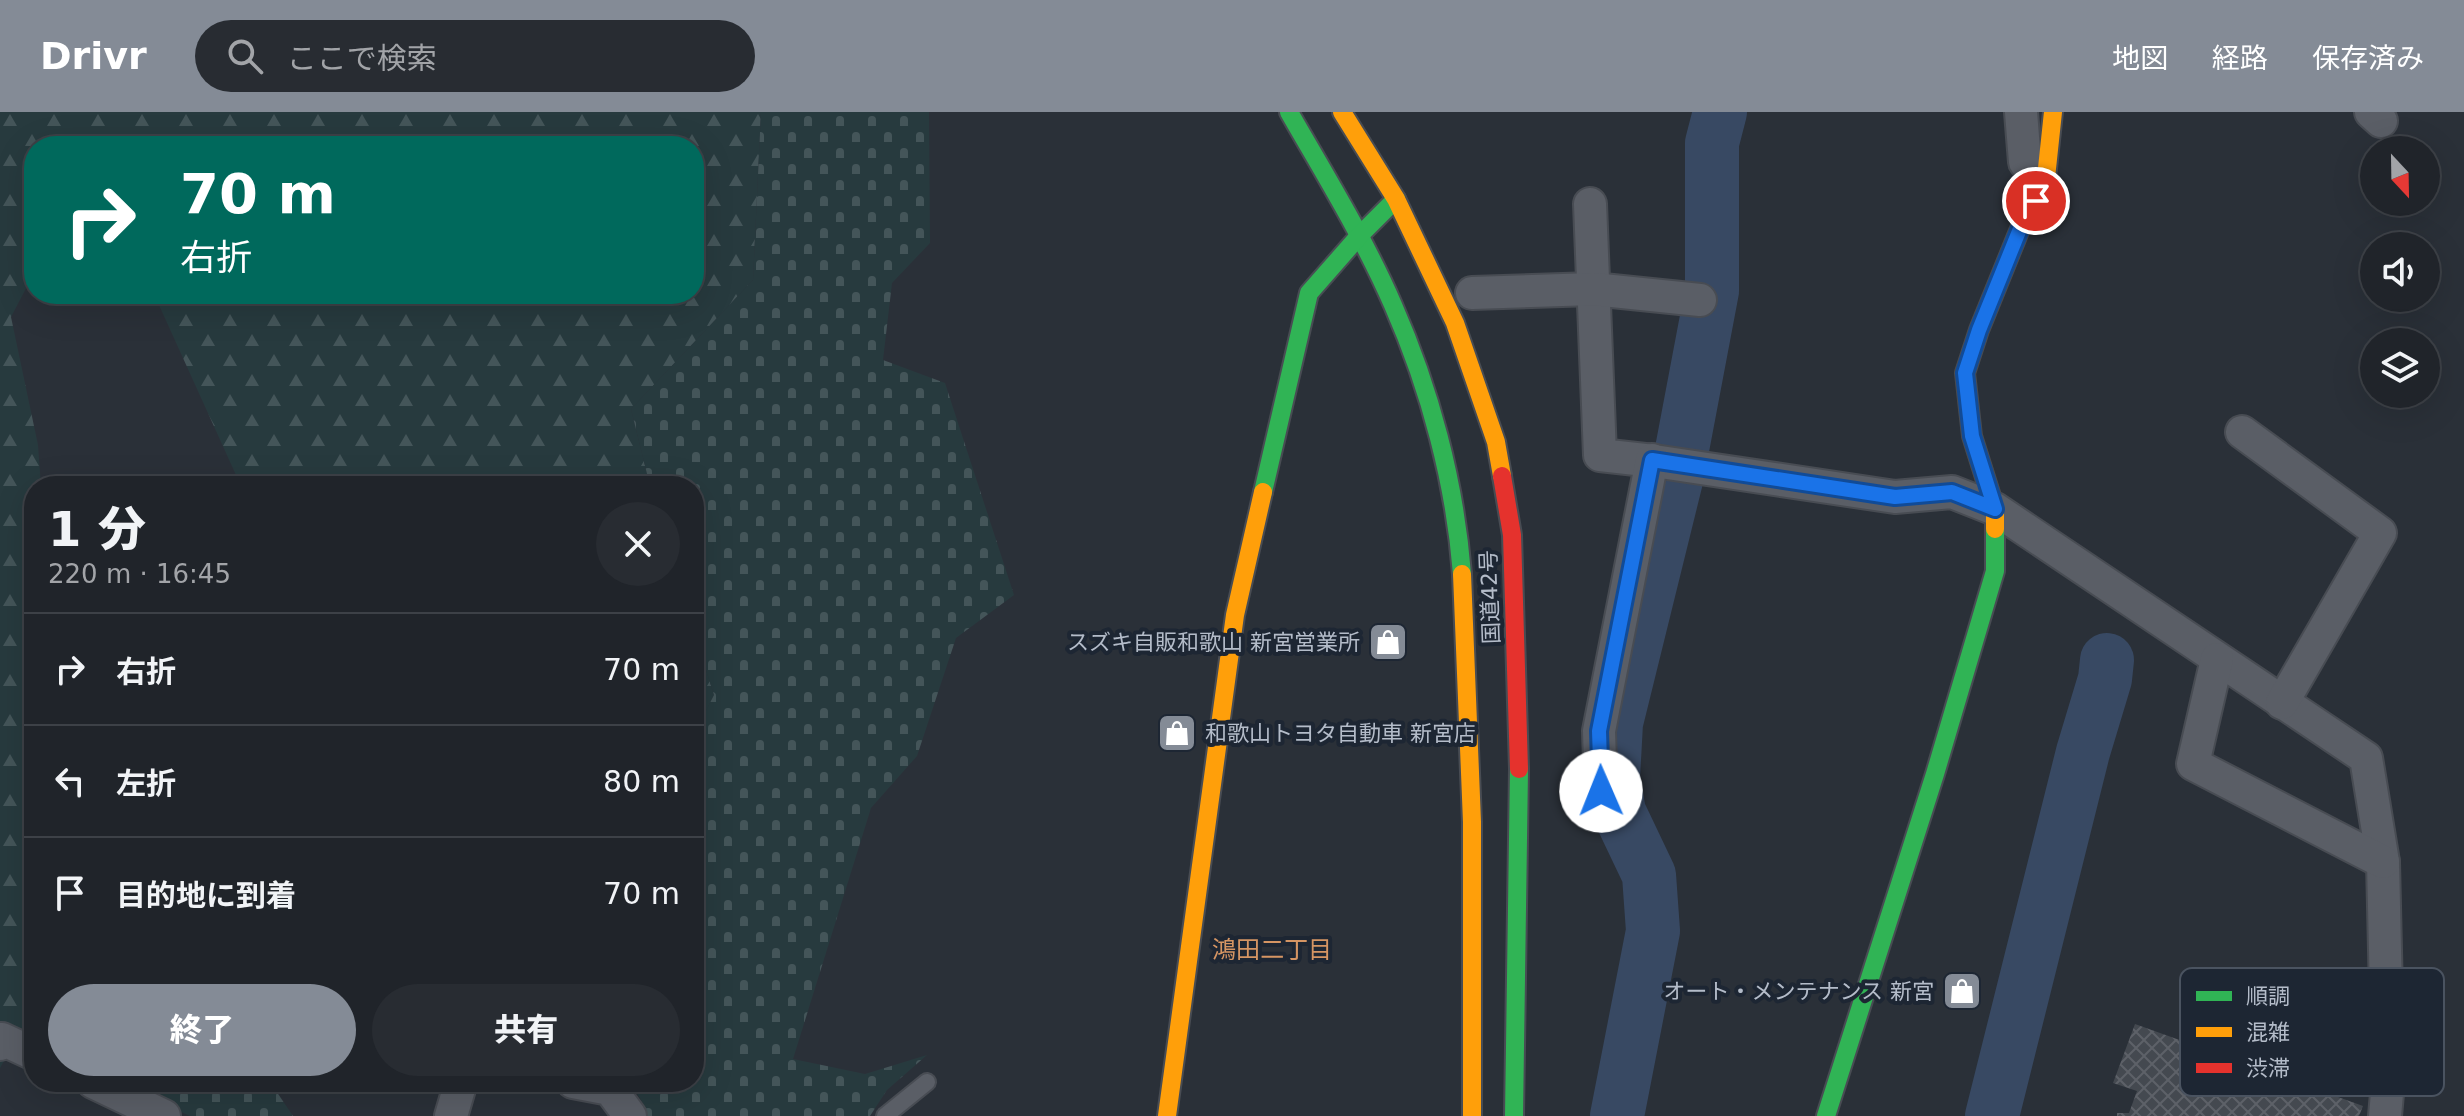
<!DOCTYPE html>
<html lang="ja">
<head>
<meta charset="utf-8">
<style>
  :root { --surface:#20242a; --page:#282c32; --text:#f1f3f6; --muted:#a2a4a8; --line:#3d4147; --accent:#848b96 }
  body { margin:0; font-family:"DejaVu Sans","Noto Sans JP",sans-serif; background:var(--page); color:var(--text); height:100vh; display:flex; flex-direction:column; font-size:30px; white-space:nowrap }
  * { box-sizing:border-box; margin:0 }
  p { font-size:26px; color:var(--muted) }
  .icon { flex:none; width:44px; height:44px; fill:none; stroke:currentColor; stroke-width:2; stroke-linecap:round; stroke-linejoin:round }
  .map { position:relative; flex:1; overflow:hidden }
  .drawer { position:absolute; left:24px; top:364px; width:680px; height:616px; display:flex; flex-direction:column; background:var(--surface); border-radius:32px; box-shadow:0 8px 32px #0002,0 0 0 2px var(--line) }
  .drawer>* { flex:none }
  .banner { position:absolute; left:24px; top:24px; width:680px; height:168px; border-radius:32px; box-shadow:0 8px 32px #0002,0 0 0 2px var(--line); background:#00695c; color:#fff; overflow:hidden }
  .needle { width:52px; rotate:158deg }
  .buttons { position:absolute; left:2360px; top:24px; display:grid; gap:16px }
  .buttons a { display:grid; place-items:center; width:80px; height:80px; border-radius:50%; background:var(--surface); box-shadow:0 8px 32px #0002,0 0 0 2px var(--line); font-size:40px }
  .pin { position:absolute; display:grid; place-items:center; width:68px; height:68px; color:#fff; margin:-34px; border:4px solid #fff; border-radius:50%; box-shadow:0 2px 8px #0007 }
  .me { position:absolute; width:88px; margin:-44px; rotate:359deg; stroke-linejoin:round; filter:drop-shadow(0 0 6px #0008) }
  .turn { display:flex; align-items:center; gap:28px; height:168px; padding:0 24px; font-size:36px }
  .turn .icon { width:104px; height:104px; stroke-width:2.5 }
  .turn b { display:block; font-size:56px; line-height:68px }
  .round { display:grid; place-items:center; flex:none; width:84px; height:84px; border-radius:42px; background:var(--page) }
  .summary { display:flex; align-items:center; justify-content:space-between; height:136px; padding:0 24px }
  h1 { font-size:48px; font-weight:800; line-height:60px }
  .action { display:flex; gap:16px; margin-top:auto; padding:16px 24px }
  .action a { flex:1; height:92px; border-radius:48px; background:var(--accent); color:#fff; font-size:32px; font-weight:800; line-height:92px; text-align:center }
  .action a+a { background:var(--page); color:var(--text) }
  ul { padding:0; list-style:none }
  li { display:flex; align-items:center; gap:24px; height:112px; padding:0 24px; border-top:2px solid var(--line) }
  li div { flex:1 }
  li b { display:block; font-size:30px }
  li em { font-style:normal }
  header { display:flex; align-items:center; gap:48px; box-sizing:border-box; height:112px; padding:0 40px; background:var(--accent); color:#fff }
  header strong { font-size:38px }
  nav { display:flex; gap:44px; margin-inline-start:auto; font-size:28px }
  .search { width:560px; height:72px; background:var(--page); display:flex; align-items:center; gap:20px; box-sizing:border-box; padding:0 28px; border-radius:44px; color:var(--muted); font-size:30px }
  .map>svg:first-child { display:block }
</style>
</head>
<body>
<header>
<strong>Drivr</strong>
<div class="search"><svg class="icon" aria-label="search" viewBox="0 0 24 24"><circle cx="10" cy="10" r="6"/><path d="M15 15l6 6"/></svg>ここで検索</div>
<nav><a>地図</a><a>経路</a><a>保存済み</a></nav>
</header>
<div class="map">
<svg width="2464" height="1004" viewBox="0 0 2464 1004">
  <defs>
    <pattern id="forest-firs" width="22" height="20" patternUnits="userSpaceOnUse" patternTransform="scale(2)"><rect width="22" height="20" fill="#273a3e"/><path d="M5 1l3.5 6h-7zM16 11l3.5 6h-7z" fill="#445559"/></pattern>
    <pattern id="cemetery-stones" width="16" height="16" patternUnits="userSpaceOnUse" patternTransform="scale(2)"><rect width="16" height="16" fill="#273a3e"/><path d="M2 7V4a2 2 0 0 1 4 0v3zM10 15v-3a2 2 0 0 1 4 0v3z" fill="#445559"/></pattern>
    <pattern id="building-cross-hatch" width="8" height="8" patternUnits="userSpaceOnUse" patternTransform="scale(2)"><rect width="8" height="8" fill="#444950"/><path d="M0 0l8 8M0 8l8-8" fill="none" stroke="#5d6168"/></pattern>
  </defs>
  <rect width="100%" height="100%" fill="#2a3038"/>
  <g fill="url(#forest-firs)">
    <path d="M0,0H761L753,168L631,297L650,374H241L154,182H694V34H34V161L11,205L38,333L41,374H34V896L0,956Z"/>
    <path d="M694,520L714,583L694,622Z"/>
  </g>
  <g fill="url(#cemetery-stones)">
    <path d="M761,0H929L930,131L892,171L883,248L945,271L1014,483L956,526L917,644L871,696L793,947L865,962L927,943L887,978L870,1004H643L644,993L630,970H694V622L714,583L694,520V374H650L631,297L753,168Z"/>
    <path d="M117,970H270L293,1004H190Z"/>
  </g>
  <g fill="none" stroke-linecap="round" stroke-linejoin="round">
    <g stroke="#384963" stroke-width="54">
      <path d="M1617,1004L1653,819L1649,763L1619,700L1613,666L1616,611L1677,364L1712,179V31L1720,0"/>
      <path d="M1992,1004L2083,640L2105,567L2107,548"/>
    </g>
  </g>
  <path fill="url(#building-cross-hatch)" d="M2135,912L2363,994L2359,1004H2117V1001H2129L2137,979L2113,971Z"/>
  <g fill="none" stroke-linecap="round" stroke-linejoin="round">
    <g stroke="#484c53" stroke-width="20">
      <path id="lane" d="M885,1004L927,970"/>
    </g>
    <g stroke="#484c53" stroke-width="36">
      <g id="street">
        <path d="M2021,0L2025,50L2045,75"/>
        <path d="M2371,0L2381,9"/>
        <path d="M1590,92L1600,343L1654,349L1895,385L1952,380L1995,397L2366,646L2383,750L2388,970L2385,1004"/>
        <path d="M1472,181L1593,177L1700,188"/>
        <path d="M2242,320L2380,421L2282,591"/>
        <path d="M2217,547L2193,652L2383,750"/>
        <path d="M1601,679L1599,619L1652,348"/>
        <path d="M0,932L2,927L34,942"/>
        <path d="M93,970L164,1004"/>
        <path d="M573,970L610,977L630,1004"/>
        <path d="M451,1004L461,970"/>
      </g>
    </g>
    <g stroke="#484c53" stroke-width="22">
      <g id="fast">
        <path d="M1289,0C1325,63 1364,126 1393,193C1430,277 1455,371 1462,462"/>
        <path d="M1263,380L1309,181L1359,124L1396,87"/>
        <path d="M1514,1004L1519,657"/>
        <path d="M1826,1004L1935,662L1995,459V417"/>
      </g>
    </g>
    <g stroke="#484c53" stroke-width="22">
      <g id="slow">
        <path d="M1342,0L1396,87L1455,211L1496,330L1502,364"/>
        <path d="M1995,417V397L1972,324L1965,261L1979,218L2026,102L2045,75L2053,0"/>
        <path d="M1462,462L1472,710V1004"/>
        <path d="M1167,1004L1235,503L1263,380"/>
      </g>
    </g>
    <g stroke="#484c53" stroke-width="22">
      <path id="jam" d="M1502,364L1512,423L1519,657"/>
    </g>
    <use href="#lane" stroke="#5a5e66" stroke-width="16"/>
    <use href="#street" stroke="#5a5e66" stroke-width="32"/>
    <use href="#fast" stroke="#30b455" stroke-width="18"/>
    <use href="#slow" stroke="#ff9f0a" stroke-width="18"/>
    <use href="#jam" stroke="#e5322d" stroke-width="18"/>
  </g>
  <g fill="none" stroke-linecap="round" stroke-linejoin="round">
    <g stroke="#114b97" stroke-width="20">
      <path id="route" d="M1601,679L1599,619L1652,348L1895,385L1952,380L1995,397L1972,324L1965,261L1979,218L2026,102L2036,89"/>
    </g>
    <use href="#route" stroke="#1a73e8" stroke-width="14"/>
  </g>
  <defs>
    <g id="shop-square" transform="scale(2)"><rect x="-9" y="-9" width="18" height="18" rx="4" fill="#848b96" stroke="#1d2633"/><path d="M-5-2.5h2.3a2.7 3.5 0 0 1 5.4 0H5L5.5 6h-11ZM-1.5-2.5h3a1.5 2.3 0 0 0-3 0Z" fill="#fff"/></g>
  </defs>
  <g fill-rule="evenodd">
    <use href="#shop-square" x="1388" y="530"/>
    <use href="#shop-square" x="1177" y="621"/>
    <use href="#shop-square" x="1962" y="879"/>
  </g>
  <g text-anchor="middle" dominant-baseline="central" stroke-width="8" stroke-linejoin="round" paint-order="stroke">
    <g font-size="22" fill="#b4bcc9" stroke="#1d2633">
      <text transform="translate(1490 485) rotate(-92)">国道42号</text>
    </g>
    <g font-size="22" fill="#b4bcc9" stroke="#1d2633" text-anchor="end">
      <text x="1360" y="530">スズキ自販和歌山 新宮営業所</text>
      <text x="1205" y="621" text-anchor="start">和歌山トヨタ自動車 新宮店</text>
      <text x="1934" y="879">オート・メンテナンス 新宮</text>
    </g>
    <g font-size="24" fill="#d59563" stroke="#1d2633">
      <text x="1272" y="838">鴻田二丁目</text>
    </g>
  </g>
  <rect x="2180" y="856" width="264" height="128" rx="12" fill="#1d2633" stroke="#4a5360" stroke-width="2"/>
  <rect x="2196" y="879" width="36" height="10" fill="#30b455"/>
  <rect x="2196" y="915" width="36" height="10" fill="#ff9f0a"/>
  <rect x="2196" y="951" width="36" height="10" fill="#e5322d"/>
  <g font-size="22" fill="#b4bcc9">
    <text x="2246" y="892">順調</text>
    <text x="2246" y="928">混雑</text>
    <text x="2246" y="964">渋滞</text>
  </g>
</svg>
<div class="buttons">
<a><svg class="needle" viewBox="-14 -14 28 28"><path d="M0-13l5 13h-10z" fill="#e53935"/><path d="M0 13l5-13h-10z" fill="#a2a4a8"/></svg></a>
<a><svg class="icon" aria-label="sound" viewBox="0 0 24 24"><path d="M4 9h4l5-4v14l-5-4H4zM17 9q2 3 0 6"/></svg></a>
<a><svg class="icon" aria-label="layers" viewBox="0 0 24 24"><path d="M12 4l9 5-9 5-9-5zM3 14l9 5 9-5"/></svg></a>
</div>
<div class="pin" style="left:2036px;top:89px;background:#d93025"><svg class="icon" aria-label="arrive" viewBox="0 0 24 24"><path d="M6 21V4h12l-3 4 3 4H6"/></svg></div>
<svg class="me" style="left:1601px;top:679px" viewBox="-20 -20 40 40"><circle r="19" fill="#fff"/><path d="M0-13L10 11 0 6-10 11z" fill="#1a73e8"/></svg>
<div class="banner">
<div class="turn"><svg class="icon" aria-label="right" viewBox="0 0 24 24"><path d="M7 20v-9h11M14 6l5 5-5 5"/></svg><div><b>70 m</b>右折</div></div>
</div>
<section class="drawer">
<div class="summary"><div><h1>1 分</h1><p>220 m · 16:45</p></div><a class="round"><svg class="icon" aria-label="close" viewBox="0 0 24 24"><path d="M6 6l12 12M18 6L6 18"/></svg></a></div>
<ul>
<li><svg class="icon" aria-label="right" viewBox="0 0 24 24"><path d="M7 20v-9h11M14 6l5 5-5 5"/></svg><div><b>右折</b></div><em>70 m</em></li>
<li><svg class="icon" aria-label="left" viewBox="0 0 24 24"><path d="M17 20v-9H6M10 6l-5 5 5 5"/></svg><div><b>左折</b></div><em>80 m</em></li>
<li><svg class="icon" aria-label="arrive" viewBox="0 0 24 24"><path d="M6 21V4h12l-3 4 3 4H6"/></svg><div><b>目的地に到着</b></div><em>70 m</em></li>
</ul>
<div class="action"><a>終了</a><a>共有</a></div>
</section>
</div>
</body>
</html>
